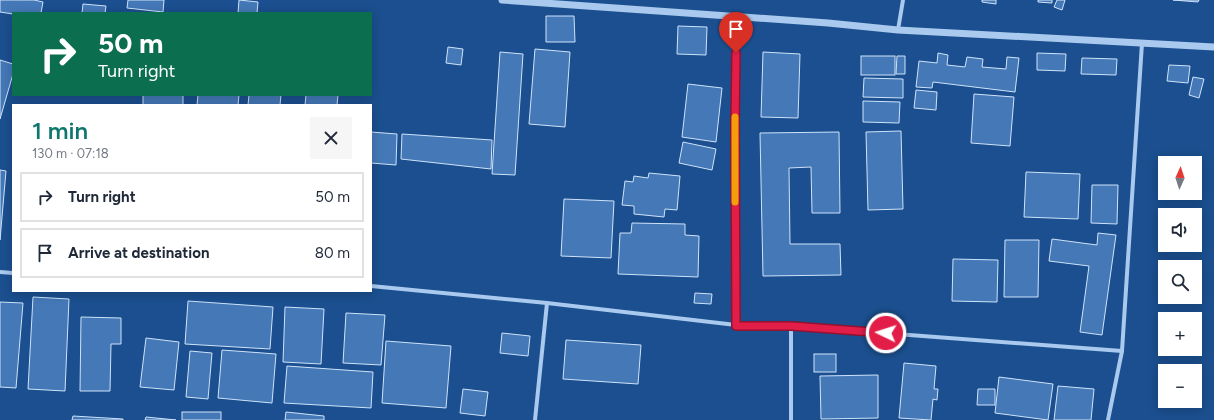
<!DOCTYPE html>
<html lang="en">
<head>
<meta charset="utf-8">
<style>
  :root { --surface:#fff; --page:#f6f6f7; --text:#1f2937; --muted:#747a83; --line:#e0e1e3; --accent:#0f766e }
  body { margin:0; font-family:Figtree,sans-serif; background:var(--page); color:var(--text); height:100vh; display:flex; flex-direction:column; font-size:15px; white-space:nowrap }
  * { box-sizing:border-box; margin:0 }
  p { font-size:13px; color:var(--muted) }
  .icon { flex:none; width:22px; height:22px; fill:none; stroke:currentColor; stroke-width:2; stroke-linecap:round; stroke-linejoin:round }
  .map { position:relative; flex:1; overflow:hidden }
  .side { position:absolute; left:12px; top:104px; width:360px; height:188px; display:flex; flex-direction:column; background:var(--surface); border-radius:0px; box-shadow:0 2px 10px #0003 }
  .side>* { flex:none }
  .hud { position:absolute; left:12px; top:12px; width:360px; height:84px; border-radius:0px; box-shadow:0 2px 10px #0003; background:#0b6e4f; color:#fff; overflow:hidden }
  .needle { width:26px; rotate:3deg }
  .tools { position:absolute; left:1158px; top:156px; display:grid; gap:8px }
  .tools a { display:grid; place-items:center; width:44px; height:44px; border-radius:0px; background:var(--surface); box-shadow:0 2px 10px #0003; font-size:20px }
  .pin { position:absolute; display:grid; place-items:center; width:34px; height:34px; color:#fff; margin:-41px -17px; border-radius:50% 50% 50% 0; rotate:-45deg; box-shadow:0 0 4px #0007 }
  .pin .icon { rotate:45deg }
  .me { position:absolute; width:44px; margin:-22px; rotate:274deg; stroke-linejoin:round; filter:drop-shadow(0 0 3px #0008) }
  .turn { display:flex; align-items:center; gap:14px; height:84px; padding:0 20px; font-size:18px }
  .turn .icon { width:52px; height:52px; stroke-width:2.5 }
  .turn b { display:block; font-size:28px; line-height:34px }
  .round { display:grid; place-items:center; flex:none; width:42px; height:42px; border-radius:0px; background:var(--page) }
  .head { display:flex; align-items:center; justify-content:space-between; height:68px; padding:0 20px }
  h1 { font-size:24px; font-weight:600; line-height:30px; color:var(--accent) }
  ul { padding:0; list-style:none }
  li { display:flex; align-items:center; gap:12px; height:50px; margin:0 8px 6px; padding:0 12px; border:2px solid var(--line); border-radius:0px }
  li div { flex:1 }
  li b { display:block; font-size:15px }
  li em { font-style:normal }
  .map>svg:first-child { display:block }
</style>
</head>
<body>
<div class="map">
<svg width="1214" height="420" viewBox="0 0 1214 420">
  <rect width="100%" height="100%" fill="#1b4f8f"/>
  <g fill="#4478b7" stroke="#cfe3fa">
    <path d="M0,0H34L43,2L41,13H13V14L0,12Z"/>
    <path d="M128,0H164L163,12L127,8Z"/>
    <path d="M239,0L258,2L257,13H238Z"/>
    <path d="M982,0H996V4L982,2Z"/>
    <path d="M1038,0H1052V3L1038,2Z"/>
    <path d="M1057,0H1065L1062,10L1054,7Z"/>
    <path d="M1173,0H1199L1198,2Z"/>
    <path d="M83,4L106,6L105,13H82Z"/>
    <path d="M546,16H574L575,42H546Z"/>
    <path d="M678,26L707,27L706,55L677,54Z"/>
    <path d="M448,47L463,49L461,65L446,63Z"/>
    <path d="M535,49L570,52L565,127L529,124Z"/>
    <path d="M500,52L523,54L515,175L492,174Z"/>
    <path d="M763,52L800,54L798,118L761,117Z"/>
    <path d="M938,53L948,55L947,65L965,67L967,57L983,59L982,67L1006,69L1007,57L1019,58L1015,92L933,82L932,88L916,87L919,61L937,63Z"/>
    <path d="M1037,53L1066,54L1065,71L1037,70Z"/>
    <rect x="861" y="56" width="34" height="19"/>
    <path d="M897,56H905V74H896Z"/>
    <path d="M1082,58L1117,59L1116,75L1081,74Z"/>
    <path d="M0,60L13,64V74L0,119Z"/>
    <path d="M1169,65L1190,66L1188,83L1167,81Z"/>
    <path d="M1193,77L1204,79L1199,98L1189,95Z"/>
    <path d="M864,78L903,79V98L863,97Z"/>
    <path d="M688,84L722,88L716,142L682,137Z"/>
    <path d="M916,90L937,92L936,110L914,108Z"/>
    <path d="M974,94L1014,97L1010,146L971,143Z"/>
    <rect x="143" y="95" width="40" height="10"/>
    <path d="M198,95H239L238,105H197Z"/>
    <path d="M249,95H281L280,105H248Z"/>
    <path d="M306,95H338L337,105H305Z"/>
    <path d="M863,101L900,102L899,123L863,122Z"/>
    <path d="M901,131L903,209L868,210L866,132Z"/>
    <path d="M371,132L397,134L396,165L371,163Z"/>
    <path d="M839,132L840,213H812L811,167L789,168L790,244H840L841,275L763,276L760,133Z"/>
    <path d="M402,134L492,140L491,169L401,159Z"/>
    <path d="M683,142L716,149L712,170L679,163Z"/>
    <path d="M0,170L6,171L0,240Z"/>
    <path d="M1026,172L1080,174L1078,219L1024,217Z"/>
    <path d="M649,173L680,176L677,210L665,209L664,217L634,214V206L622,205L625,181L633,182L634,176L648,178Z"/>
    <path d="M1092,185H1118L1117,224L1091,223Z"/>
    <path d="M564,199L614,201L611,258L561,256Z"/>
    <path d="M632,223L685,224V235L699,236L698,277L618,274L620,233H631Z"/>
    <path d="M1098,233L1116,235L1102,335L1080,332L1089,266L1049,261L1052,239L1097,245Z"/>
    <path d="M1005,240H1039L1038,297H1004Z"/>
    <path d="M953,259L998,260L997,302L952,301Z"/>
    <path d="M695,293L712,294L711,304L694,303Z"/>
    <path d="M33,297L69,299L65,391L28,389Z"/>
    <path d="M188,301L273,307L270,349L185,344Z"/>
    <path d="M0,302L23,303L16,388L0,387Z"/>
    <path d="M285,307L324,309L321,364L283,362Z"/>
    <path d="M346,313L385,315L381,365L343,363Z"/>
    <path d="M81,317L121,318V344H111L110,391H80Z"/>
    <path d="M502,333L530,336L528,356L500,353Z"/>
    <path d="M146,338L179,342L174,390L140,387Z"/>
    <path d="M566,340L641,345L638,384L563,379Z"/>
    <path d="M386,341L451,346L446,408L382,403Z"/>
    <path d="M222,350L276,354L272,403L218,398Z"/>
    <path d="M190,351L212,353L208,399L186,397Z"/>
    <rect x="814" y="354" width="22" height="18"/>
    <path d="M904,363L936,366L934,389H938L937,400L933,399L931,420L899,418Z"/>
    <path d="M287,366L373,372L371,408L284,403Z"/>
    <path d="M878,375V418L821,419L820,376Z"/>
    <path d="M999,377L1053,384L1048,420L995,413Z"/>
    <path d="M1058,386L1094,389L1091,420H1054Z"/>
    <path d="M463,389L488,392L485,416L460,413Z"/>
    <path d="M978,389H995V405H977Z"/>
    <rect x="182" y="412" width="39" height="8"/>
    <path d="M286,412L324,416V420H285Z"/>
    <path d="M73,416L123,419V420H72Z"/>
    <path d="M146,417L176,420H145Z"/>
  </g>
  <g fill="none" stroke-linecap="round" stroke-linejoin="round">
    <g stroke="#a9c9ee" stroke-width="4">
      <path d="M898,30L903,0"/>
      <path d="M0,272L13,273"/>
      <path d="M371,286L547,303L736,325L791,326L1122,351"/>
      <path d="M736,325L735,124L737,17"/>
      <path d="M791,326V420"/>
      <path d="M535,420L547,303"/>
      <path d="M1108,420L1122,351L1142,43"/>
    </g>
    <path stroke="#a9c9ee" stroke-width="7" d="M502,0L828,23L898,30L1214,47"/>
  </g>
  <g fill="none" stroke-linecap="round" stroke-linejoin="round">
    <g stroke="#92132f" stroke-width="10">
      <path id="route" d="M736,53L735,124L736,326H791L886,333"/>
    </g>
    <use href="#route" stroke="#e11d48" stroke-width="7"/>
    <path stroke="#f59e0b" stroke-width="7" d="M735,117V202"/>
  </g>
</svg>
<div class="tools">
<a><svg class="needle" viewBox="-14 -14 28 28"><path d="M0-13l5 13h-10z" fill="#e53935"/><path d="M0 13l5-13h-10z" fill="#747a83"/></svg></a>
<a><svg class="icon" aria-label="sound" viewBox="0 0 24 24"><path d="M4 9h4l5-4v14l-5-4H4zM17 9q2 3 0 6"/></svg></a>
<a><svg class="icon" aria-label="search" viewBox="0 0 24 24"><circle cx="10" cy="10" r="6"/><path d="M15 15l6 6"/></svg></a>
<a>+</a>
<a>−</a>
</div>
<div class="pin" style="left:736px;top:53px;background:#d93025"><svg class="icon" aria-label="arrive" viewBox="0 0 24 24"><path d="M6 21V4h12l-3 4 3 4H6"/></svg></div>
<svg class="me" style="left:886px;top:333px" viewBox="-20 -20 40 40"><circle r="17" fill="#e11d48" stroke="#fff" stroke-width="3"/><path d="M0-11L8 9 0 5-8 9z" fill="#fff"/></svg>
<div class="hud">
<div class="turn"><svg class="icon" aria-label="right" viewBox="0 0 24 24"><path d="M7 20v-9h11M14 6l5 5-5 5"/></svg><div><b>50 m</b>Turn right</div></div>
</div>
<section class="side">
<div class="head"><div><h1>1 min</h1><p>130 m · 07:18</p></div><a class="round"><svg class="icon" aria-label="close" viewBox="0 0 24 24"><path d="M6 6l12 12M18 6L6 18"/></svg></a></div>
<ul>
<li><svg class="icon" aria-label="right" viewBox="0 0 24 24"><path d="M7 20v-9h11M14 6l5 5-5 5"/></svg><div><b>Turn right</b></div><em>50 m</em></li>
<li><svg class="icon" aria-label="arrive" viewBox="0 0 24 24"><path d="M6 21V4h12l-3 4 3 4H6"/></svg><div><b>Arrive at destination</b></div><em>80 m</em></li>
</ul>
</section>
</div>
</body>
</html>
